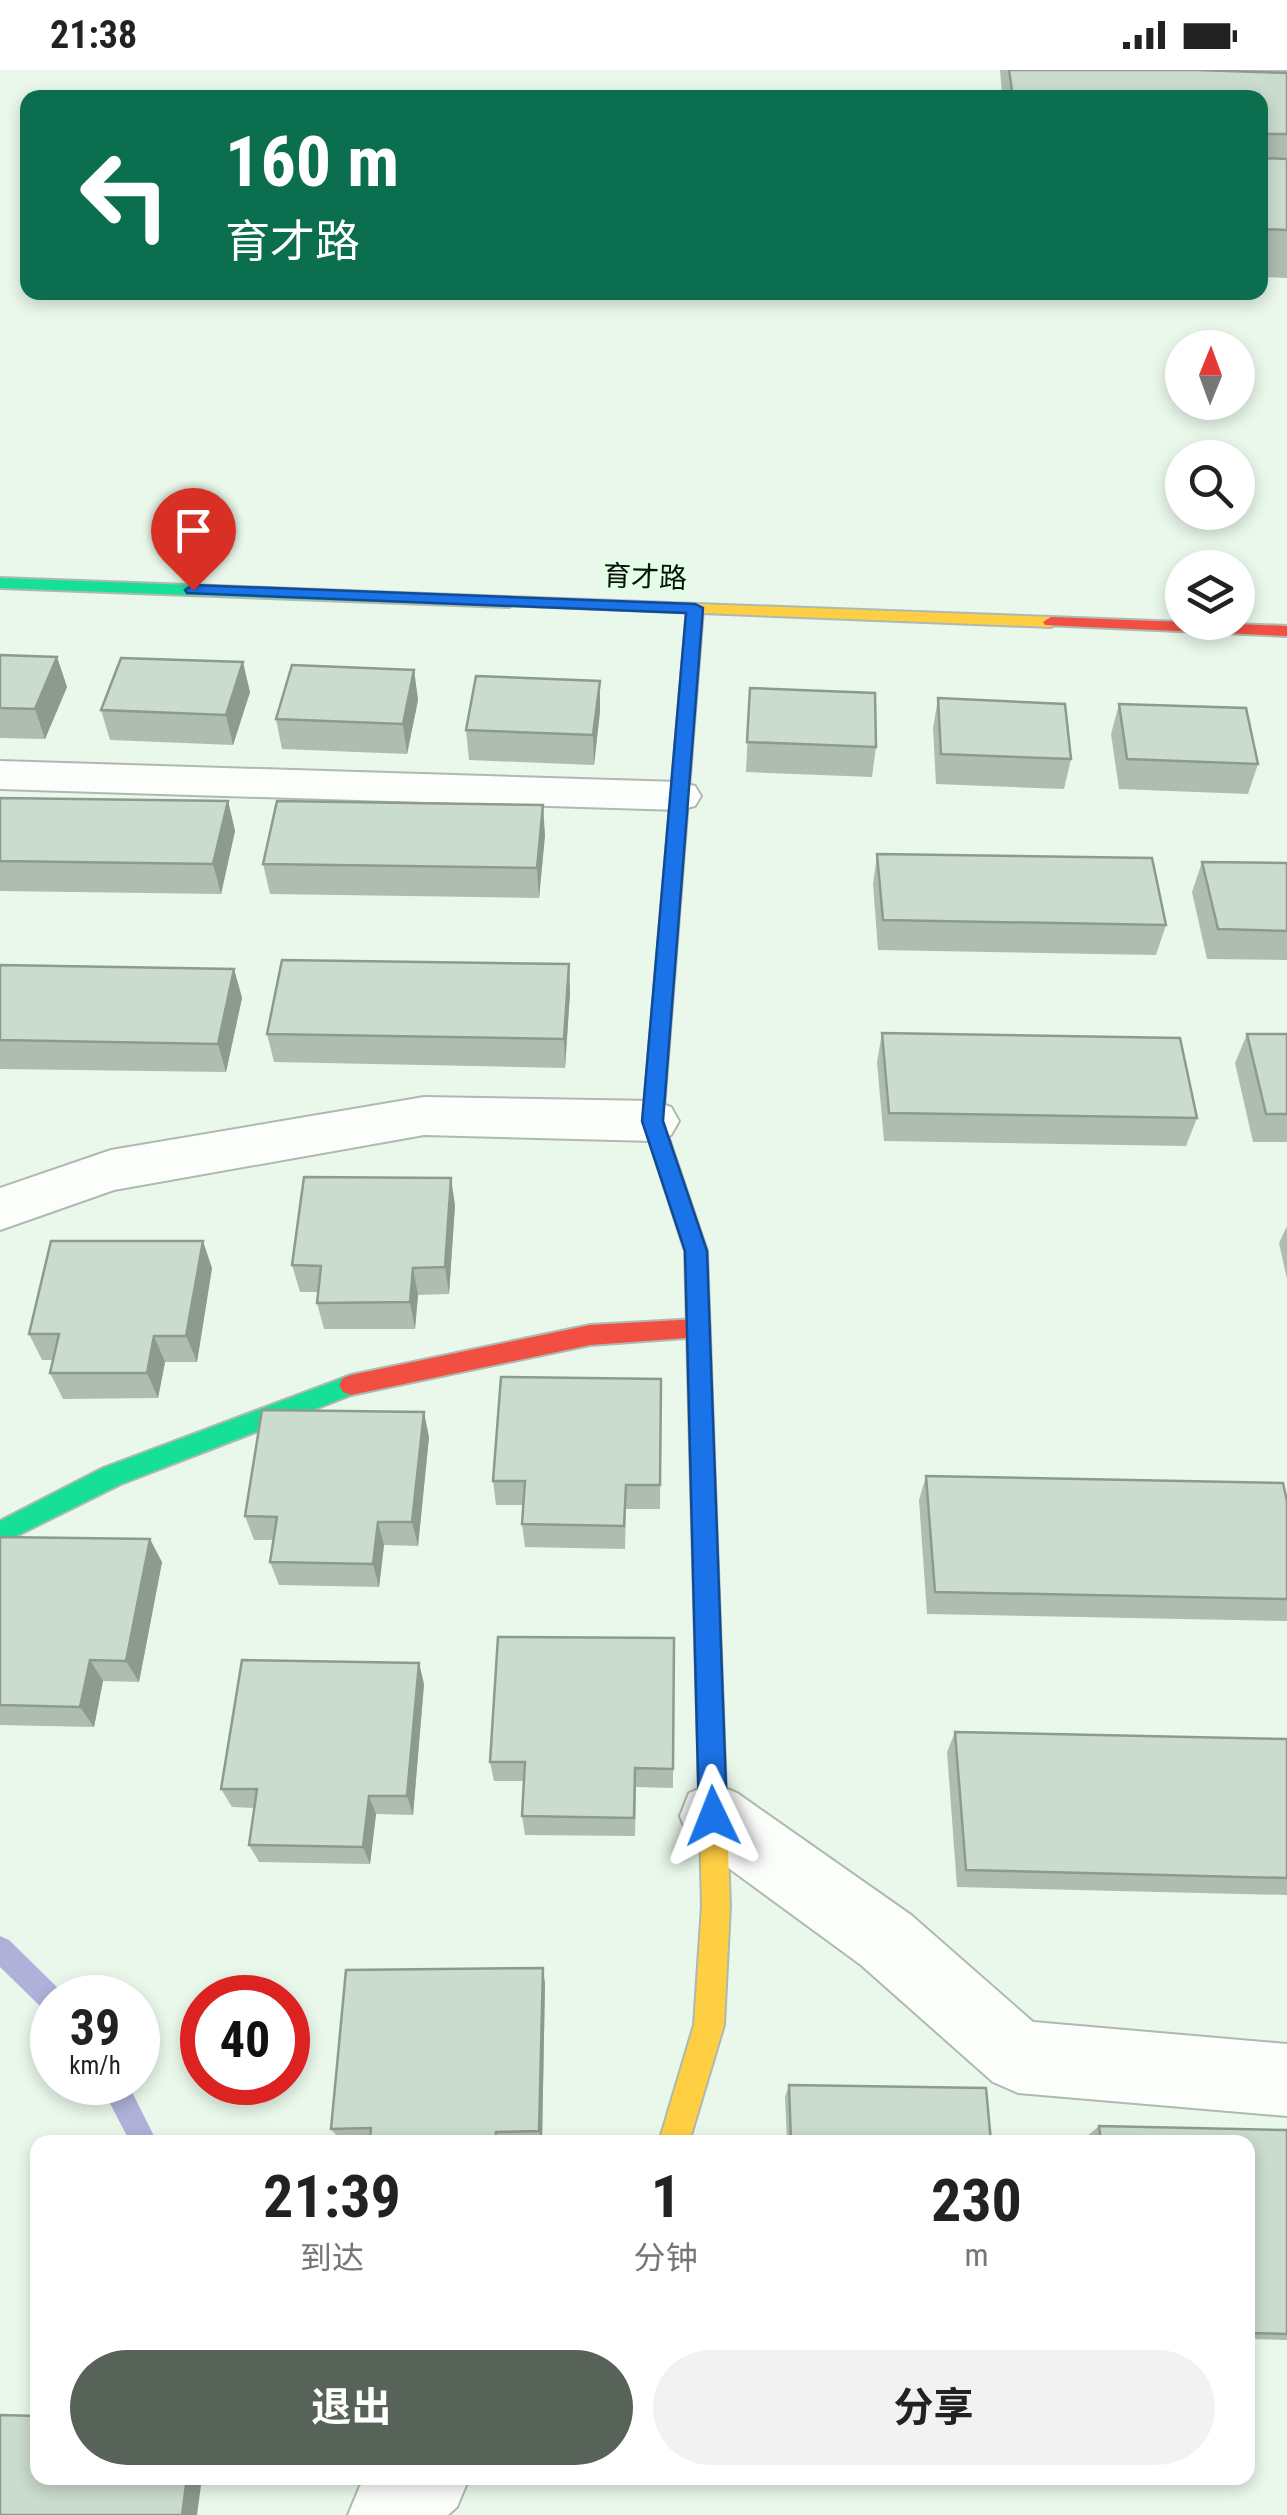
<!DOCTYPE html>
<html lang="zh">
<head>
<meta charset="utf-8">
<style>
  :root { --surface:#fff; --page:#f2f2f2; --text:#222; --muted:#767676; --accent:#576359 }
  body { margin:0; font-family:"Roboto Condensed","Noto Sans SC",sans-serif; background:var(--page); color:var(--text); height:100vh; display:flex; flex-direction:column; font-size:38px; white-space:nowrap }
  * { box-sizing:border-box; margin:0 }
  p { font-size:32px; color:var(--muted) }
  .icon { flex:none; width:55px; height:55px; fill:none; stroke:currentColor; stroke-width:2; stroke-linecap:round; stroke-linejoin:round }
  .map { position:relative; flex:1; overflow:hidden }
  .sheet { position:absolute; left:30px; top:2065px; width:1225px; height:350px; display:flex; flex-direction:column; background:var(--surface); border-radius:20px; box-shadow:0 5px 15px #0003 }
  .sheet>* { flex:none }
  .hud { position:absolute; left:20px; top:20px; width:1248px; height:210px; border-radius:20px; box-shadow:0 5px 15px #0003; background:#0b6e4f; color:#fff; overflow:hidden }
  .needle { width:65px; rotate:1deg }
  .fabs { position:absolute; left:1165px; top:260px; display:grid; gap:20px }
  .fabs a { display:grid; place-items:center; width:90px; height:90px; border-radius:50%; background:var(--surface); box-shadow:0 5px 15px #0003; font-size:50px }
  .speed { position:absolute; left:30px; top:1905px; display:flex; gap:20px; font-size:50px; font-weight:700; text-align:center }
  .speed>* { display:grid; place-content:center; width:130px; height:130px; border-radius:50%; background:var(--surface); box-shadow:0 5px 15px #0003; line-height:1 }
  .speed small { font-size:25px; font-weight:400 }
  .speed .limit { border:15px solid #d22; background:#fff; color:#111 }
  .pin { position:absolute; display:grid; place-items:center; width:85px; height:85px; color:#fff; margin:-102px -42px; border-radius:50% 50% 50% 0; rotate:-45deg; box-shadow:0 0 10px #0007 }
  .pin .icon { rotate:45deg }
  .me { position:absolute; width:110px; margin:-55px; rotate:358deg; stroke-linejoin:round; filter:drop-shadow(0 0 8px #0008) }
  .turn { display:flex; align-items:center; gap:35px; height:210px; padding:0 40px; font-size:45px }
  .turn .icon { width:130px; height:130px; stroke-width:2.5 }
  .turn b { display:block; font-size:70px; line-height:85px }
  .eta { display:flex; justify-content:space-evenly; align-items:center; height:170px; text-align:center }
  .eta b { font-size:60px; font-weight:700; line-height:70px }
  .cta { display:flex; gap:20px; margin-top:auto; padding:20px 40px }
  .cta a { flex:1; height:115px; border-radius:60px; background:var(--accent); color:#fff; font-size:40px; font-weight:700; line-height:115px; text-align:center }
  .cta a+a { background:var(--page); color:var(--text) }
  .status { display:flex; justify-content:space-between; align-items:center; height:70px; padding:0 50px; background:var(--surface); direction:ltr }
  .status svg { height:28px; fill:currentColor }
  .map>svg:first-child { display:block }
</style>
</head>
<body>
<div class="status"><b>21:38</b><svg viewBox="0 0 49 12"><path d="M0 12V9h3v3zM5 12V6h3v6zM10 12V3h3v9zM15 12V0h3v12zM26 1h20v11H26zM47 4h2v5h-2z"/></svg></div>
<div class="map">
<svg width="1287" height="2445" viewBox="0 0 1287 2445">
  <rect width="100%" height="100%" fill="#e9f8eb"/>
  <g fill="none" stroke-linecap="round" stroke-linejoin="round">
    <g fill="#afb1da" fill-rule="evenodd">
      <path d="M0,1866L9,1870L61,1921L64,1928H52V1943L43,1939L0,1897Z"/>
      <path d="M99,2012H127L157,2072H130Z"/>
    </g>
    <g stroke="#aeb9af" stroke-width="4">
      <g id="street">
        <path d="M0,691L679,712L695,716L701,726L695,736L679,740L0,719Z"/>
        <path d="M424,1027L653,1031L671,1037L679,1051L671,1065L653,1071L424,1065L114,1120L0,1160V1118L111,1080Z"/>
        <path d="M713,1713L737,1723L911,1845L1033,1952L1287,1974V2046L1018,2023L993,2012L861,1895L689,1769L680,1746L689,1723Z"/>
        <path d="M369,2408H469L457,2437L448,2445H348L360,2416Z"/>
      </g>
    </g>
    <g stroke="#aeb9af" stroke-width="4">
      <g id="fast">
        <path d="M0,508L509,527L517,532L509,537L0,518Z"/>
        <path d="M695,534L703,539L663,1051L707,1181L715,1414L712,1422L703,1425L694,1422L691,1414L685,1181L643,1051L687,539Z"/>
        <path d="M351,1305L359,1308L363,1315L359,1322L121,1414L0,1474V1451L103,1398Z"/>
      </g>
    </g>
    <g stroke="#aeb9af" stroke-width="4">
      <g id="slow">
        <path d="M509,527L1051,547L1059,552L1051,557L503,535L501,532Z"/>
        <path d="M703,1403L712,1406L715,1414L730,1836L724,1955L689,2072H659L694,1955L702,1836L691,1414L694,1406Z"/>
      </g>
    </g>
    <g stroke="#aeb9af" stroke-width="4">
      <g id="jam">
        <path d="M1051,547L1287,556V566L1045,555L1043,552Z"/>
        <path d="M699,1249L707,1251L710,1258L707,1265L699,1267L590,1275L351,1325L343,1322L339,1315L343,1308L351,1305L590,1255Z"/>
      </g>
    </g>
    <use href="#street" fill="#fcfefc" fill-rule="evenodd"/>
    <use href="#fast" fill="#16e098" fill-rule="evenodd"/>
    <use href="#slow" fill="#ffcf43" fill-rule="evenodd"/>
    <use href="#jam" fill="#f24e42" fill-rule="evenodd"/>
  </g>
  <g fill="#aebdb0">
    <path d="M1000,0H1287V208L1260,207V28H1004V23H1002Z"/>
    <path d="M0,585L57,587L67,617L45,669L0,668Z"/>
    <path d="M414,600L418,630L407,684L282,679L276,649Z"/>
    <path d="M600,611V641L594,695L469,690L466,660Z"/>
    <path d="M750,618L876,677L872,707L746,702Z"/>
    <path d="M250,622L233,675L110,670L101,640Z"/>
    <path d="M938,628L1071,689L1064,719L936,714L933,658Z"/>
    <path d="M1119,634L1258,694L1248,724L1119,719L1111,664Z"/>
    <path d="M0,728L228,731L235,761L221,824L0,821Z"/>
    <path d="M545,765L539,828L270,824L263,794Z"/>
    <path d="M877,784L1166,855L1156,885L878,880L873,814Z"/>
    <path d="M1202,792L1287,793V890L1207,889L1192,822Z"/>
    <path d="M569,894L570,923L565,998L274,992L267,964Z"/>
    <path d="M0,895L234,899L242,928L226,1002L0,999Z"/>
    <path d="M882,963L1197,1048L1186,1076L884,1071L877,992Z"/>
    <path d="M1247,964H1287V1072H1253L1235,993Z"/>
    <path d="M455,1135L449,1224L418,1225L415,1259H324L317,1233L318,1222H300L292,1195Z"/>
    <path d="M1287,1156V1209L1279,1173Z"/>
    <path d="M212,1198L197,1292H165L158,1328L63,1329L50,1303L53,1290H42L29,1264Z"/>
    <path d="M661,1309L660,1439H626L625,1479L525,1477L522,1454L523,1435H496L493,1411Z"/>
    <path d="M429,1367L418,1476L384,1475L379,1517L279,1515L270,1492L273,1470H254L245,1446Z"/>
    <path d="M926,1406L1287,1431V1551L927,1544L919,1430Z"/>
    <path d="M0,1467L162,1492L139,1612L103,1611L94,1657L0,1655Z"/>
    <path d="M498,1567L673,1699V1718L636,1717L635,1766L525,1765L522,1746L524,1711H494L490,1692Z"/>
    <path d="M424,1614L413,1745L376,1744L370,1794L259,1792L249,1775L254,1738L232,1737L221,1719Z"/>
    <path d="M955,1662L1287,1669V1825L957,1817L947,1682Z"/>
    <path d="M545,1913L542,2072H370V2069L340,2070L331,2059Z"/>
    <path d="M789,2015L991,2072H787L785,2027Z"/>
    <path d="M1099,2056L1287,2060V2270L1248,2269V2072H1087L1086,2067Z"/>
  </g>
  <g fill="#8d9a90">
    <path d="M57,587L67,617L45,669L35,639Z"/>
    <path d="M243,592L250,622L233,675L226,645Z"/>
    <path d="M414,600L418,630L407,684L403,654Z"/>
    <path d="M600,611V641L594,695L593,665Z"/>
    <path d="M228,731L235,761L221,824L213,794Z"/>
    <path d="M543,735L545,765L539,828L537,798Z"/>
    <path d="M569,894L570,923L565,998L564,969Z"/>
    <path d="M234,899L242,928L226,1002L218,974Z"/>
    <path d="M451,1108L455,1135L449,1224L445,1197Z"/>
    <path d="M203,1171L212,1198L197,1292L186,1266Z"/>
    <path d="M413,1198L418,1225L415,1259L410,1232Z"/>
    <path d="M154,1266L165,1292L158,1328L147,1303Z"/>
    <path d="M424,1342L429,1367L418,1476L412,1452Z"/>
    <path d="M378,1452L384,1475L379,1517L373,1494Z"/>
    <path d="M150,1469L162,1492L139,1612L126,1591Z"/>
    <path d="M90,1590L103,1611L94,1657L80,1637Z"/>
    <path d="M419,1593L424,1614L413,1745L407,1726Z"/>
    <path d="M369,1726L376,1744L370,1794L363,1777Z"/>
    <path d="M543,1898L545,1913L542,2072L539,2061Z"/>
    <path d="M187,2408H202L197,2445H182Z"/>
  </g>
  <g fill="#cadccd" stroke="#8d9a90" stroke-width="2.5">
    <path d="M1009,0H1196L1287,3V64H1260V28H1013Z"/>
    <path d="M1260,88L1287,89V160L1260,159Z"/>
    <path d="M0,585L57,587L35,639L0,638Z"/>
    <path d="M121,588L243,592L226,645L101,640Z"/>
    <path d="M292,595L414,600L403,654L276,649Z"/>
    <path d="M476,606L600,611L593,665L466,660Z"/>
    <path d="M750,618L875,623L876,677L747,672Z"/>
    <path d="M938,628L1065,634L1071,689L941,684Z"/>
    <path d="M1119,634L1246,638L1258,694L1127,689Z"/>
    <path d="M0,728L228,731L213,794L0,791Z"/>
    <path d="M277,731L543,735L537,798L263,794Z"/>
    <path d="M877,784L1152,788L1166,855L883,850Z"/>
    <path d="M1202,792L1287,793V861L1218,859Z"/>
    <path d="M282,890L569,894L564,969L267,964Z"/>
    <path d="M0,895L234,899L218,974L0,970Z"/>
    <path d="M882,963L1180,968L1197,1048L889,1043Z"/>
    <path d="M1247,964H1287V1044H1266Z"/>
    <path d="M304,1107L451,1108L445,1197L413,1198L410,1232L317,1233L321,1196L292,1195Z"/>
    <path d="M51,1171H203L186,1266H154L147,1303H50L59,1264H29Z"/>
    <path d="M501,1307L661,1309L660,1415H626L624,1456L522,1454L525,1411H493Z"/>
    <path d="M262,1340L424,1342L412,1452H378L373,1494L270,1492L277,1447L245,1446Z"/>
    <path d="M926,1406L1283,1413L1287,1431V1529L935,1522Z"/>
    <path d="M0,1467L150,1469L126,1591L90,1590L80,1637L0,1635Z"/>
    <path d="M498,1567L674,1568L673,1699L635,1698L634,1748L522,1746L525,1692H490Z"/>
    <path d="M242,1590L419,1593L407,1726H369L363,1777L249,1775L257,1719H221Z"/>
    <path d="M955,1662L1287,1669V1808L966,1800Z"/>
    <path d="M543,1898L539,2061L496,2062L495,2072H370L371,2058L331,2059L346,1900Z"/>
    <path d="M789,2015L986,2018L991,2072H791Z"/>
    <path d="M1099,2056L1287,2060V2264L1248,2263V2072H1101Z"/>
    <path d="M0,2345L38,2346V2408H187L182,2445H0Z"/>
  </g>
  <path fill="#1a73e8" stroke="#114b97" stroke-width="2.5" d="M193,515L695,534L703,538L663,1051L707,1181L727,1746L723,1755L713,1759L703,1755L699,1746L685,1181L642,1051L686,543L187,523L185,520Z"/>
  <g text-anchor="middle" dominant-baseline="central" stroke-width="10" stroke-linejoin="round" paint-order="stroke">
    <g font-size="28" fill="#09130b" stroke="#e3fee6">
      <text transform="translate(645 507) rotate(2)">育才路</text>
    </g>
  </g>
</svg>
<div class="fabs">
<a><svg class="needle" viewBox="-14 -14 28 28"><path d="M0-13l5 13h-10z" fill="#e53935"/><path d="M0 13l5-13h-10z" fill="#767676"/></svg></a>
<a><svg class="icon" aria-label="search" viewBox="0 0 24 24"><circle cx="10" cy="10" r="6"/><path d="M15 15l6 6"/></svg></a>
<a><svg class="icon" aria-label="layers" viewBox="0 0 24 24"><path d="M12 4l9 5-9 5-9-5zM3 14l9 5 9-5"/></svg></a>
</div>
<div class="speed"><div>39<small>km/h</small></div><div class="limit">40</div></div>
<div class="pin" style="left:193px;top:520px;background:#d93025"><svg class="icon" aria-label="arrive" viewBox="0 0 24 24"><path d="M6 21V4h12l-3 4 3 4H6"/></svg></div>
<svg class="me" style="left:713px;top:1746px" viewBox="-20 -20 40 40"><path d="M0-17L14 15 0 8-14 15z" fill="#1a73e8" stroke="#fff" stroke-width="4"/></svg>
<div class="hud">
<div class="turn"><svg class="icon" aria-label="left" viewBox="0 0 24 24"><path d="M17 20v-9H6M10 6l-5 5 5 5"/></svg><div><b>160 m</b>育才路</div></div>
</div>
<section class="sheet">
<div class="eta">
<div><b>21:39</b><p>到达</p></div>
<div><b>1</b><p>分钟</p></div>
<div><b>230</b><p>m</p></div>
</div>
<div class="cta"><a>退出</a><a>分享</a></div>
</section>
</div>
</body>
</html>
